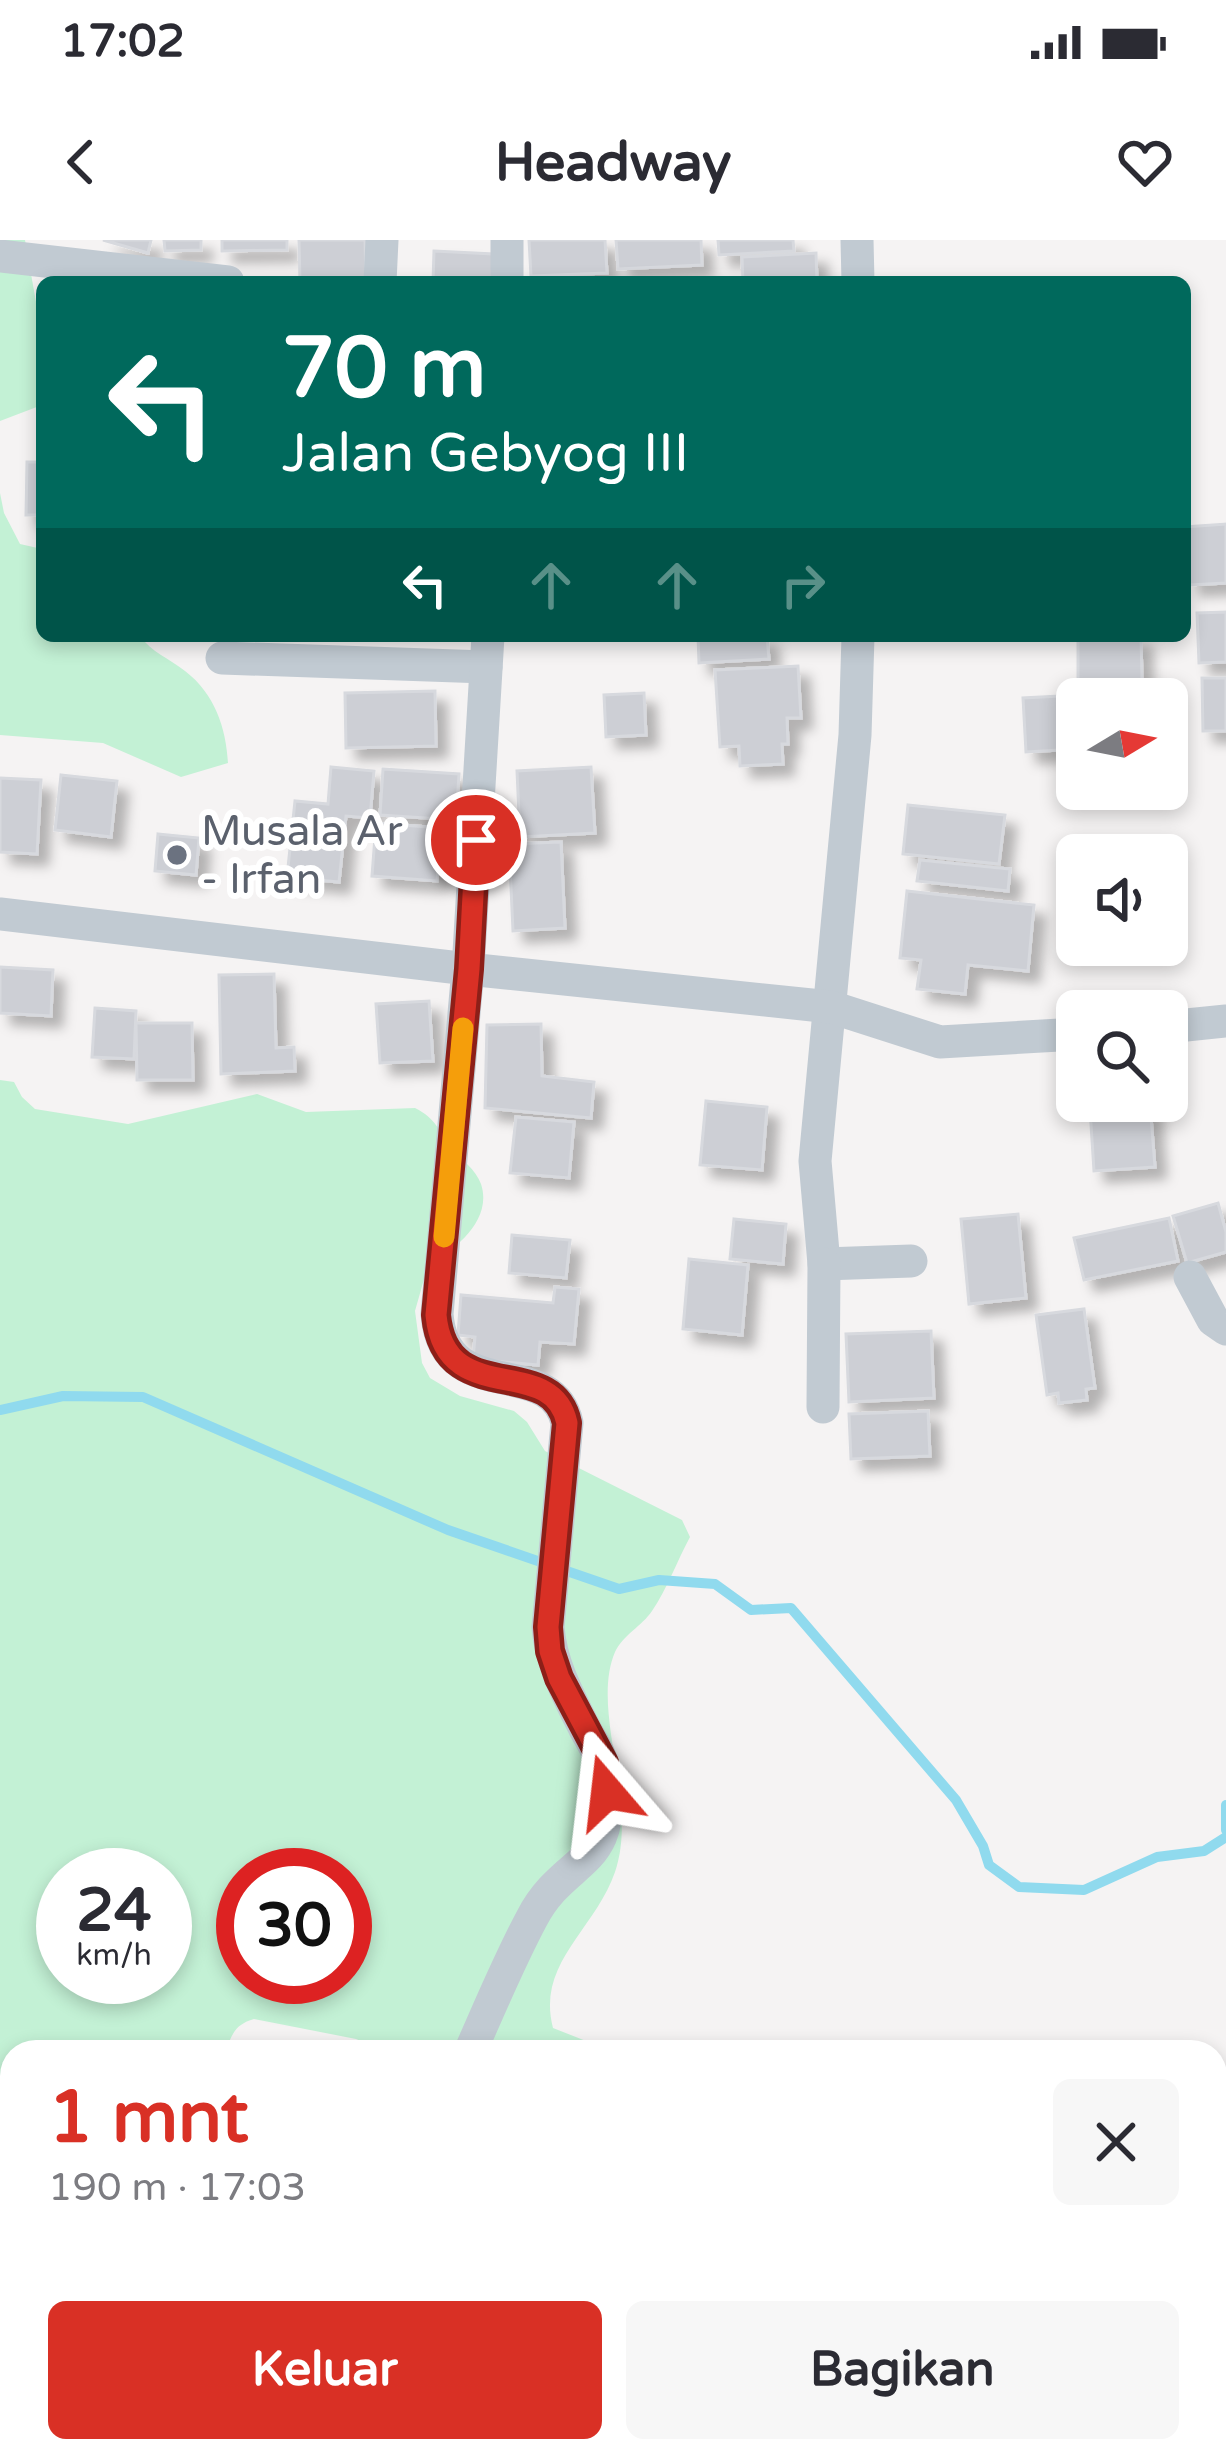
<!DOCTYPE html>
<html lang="id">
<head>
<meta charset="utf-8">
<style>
  :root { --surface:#fff; --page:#f7f7f7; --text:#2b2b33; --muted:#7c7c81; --accent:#d93025 }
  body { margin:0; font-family:"Varela Round",sans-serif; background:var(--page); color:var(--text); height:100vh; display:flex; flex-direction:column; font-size:45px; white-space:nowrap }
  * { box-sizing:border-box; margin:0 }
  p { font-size:39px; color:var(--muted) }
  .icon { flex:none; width:66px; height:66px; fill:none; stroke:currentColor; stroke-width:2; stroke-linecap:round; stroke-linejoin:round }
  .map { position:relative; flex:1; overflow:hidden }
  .panel { position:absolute; left:0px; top:1800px; width:1227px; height:423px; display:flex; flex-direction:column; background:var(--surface); border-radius:36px 36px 0 0; box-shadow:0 6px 18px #0003 }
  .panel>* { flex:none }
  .hud { position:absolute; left:36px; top:36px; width:1155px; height:366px; border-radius:18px; box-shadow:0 6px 18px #0003; background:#00695c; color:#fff; overflow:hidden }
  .needle { width:78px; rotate:80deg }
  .controls { position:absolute; left:1056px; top:438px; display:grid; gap:24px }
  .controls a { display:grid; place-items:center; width:132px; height:132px; border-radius:18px; background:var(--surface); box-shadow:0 6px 18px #0003; font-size:60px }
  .speed { position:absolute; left:36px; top:1608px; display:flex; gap:24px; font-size:60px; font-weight:700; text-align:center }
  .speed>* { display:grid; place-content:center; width:156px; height:156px; border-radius:50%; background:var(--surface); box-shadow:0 6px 18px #0003; line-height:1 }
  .speed small { font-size:30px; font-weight:400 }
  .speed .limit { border:18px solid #d22; background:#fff; color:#111 }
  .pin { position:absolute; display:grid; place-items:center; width:102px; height:102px; color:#fff; margin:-51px; border:6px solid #fff; border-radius:50%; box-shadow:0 3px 12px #0007 }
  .me { position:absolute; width:132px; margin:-66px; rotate:343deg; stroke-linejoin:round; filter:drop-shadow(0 0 9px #0008) }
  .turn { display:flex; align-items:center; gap:42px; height:252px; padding:0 48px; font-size:54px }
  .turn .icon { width:156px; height:156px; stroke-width:2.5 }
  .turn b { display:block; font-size:84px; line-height:102px }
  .lanes { display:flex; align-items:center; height:114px; padding:0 48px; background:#0003; justify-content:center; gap:60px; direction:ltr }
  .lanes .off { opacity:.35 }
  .round { display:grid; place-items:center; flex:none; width:126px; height:126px; border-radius:18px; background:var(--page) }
  .headline { display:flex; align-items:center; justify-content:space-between; height:204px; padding:0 48px }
  h1 { font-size:72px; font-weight:700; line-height:90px; color:var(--accent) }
  .primary-button { display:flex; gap:24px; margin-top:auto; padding:24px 48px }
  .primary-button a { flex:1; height:138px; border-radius:18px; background:var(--accent); color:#fff; font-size:48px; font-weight:700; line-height:138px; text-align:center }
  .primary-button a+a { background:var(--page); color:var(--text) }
  .status { display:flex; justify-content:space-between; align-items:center; height:84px; padding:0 60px; background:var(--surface); direction:ltr }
  .status svg { height:33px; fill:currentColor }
  header { display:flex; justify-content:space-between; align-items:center; height:156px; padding:0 48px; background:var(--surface); font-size:54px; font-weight:700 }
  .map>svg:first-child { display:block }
</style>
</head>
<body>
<div class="status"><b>17:02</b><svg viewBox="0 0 49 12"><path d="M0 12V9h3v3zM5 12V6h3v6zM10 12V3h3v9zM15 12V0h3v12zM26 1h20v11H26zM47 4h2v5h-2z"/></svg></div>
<header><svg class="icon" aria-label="back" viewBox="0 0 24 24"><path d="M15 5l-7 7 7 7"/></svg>Headway<svg class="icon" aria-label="heart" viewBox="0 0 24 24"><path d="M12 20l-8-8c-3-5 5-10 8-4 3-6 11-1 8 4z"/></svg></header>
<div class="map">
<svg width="1226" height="2222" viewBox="0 0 1226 2222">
  <defs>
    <filter id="shadow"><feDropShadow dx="11" dy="11" stdDeviation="6" flood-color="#0004"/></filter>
  </defs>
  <rect width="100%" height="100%" fill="#f5f3f3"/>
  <g fill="#c3f1d5" fill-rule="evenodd">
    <path d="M0,0H25L42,96V165L0,181Z"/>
    <path d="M0,253L4,273L20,304L42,309V396H140C151,412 170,419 185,431C215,454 226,488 228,523L181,537L103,503L0,495Z"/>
    <path d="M0,840L14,842L22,857L35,869L128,884L257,854L306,872L415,868C437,879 438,891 452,908C461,919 476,930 481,944C493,980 455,1010 428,1025L415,1071L422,1123L430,1138L460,1156L514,1171L527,1182L545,1211L682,1280L690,1297C677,1321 667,1349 652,1371C642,1386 623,1395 615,1412C590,1471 639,1562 615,1632C595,1690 536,1723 553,1788L614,1812H387L356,1799L254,1779C236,1784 231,1794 226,1812H12V2116L0,2117ZM63,1635H165V1737H63ZM243,1635H345V1737H243Z"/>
    <path d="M465,2211H832L828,2222H459Z"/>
  </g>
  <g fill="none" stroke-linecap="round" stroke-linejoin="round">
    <g stroke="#90daee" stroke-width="10">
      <path d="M0,1170L63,1156L143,1157L448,1290L619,1349L659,1340L715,1344L751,1370L791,1368L956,1560L983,1606L989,1625L1019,1647L1084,1650L1157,1617L1204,1611L1226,1597"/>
      <path d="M1226,1565V1590"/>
    </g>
  </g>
  <g fill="#cdcfd5" stroke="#d7d9de" stroke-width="3" filter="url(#shadow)">
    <path d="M103,0H151L148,13Z"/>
    <path d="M164,0H201V10L165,11Z"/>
    <path d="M222,0H287V10L222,11Z"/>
    <path d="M299,0H365L366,41L300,42Z"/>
    <path d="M529,0H605L607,33L531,36Z"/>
    <path d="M616,0H701L702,25L618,29Z"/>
    <path d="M718,0H793L794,11L719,15Z"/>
    <path d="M434,11L493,14L492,42H433Z"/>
    <path d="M816,13L817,42H743L742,17Z"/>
    <path d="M27,222H42V275H26Z"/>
    <path d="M1226,284V343L1189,345L1185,287Z"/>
    <path d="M1226,372V422L1199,423L1197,373Z"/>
    <path d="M698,396H767L769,419L699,423Z"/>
    <path d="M1078,396H1141L1142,440H1078Z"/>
    <path d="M798,426L801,478H787L788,504H782L783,524L740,526L739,506L720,507L715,430Z"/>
    <path d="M1202,438H1226V491H1203Z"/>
    <path d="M435,451L436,506L346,508L345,453Z"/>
    <path d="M1154,451V459H1077V509L1026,512L1023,458Z"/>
    <path d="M644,453L646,495L606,497L604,455Z"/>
    <path d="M331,527L374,531L370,578L346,576L339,642L287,637L295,561L328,564Z"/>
    <path d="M591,527L595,593L520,597L517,531Z"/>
    <path d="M383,529L459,534L456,580L380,575Z"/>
    <path d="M61,535L117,541L111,597L55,590Z"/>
    <path d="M0,538L41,540L37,614L0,612Z"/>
    <path d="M908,565L1005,575L999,624L903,614Z"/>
    <path d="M376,583L441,588L437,641L372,636Z"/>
    <path d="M158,594L199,598L196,635L155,631Z"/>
    <path d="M561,602L565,688L513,691L509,604Z"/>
    <path d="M920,620L1010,629L1008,651L917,641Z"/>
    <path d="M907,651L1034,665L1028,731L968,725L965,754L917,749L921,720L900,718Z"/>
    <path d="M0,727L53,730L51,776L0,773Z"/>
    <path d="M274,734L276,808L294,807L295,831L221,834L219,735Z"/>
    <path d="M429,761L433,821L380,823L376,764Z"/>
    <path d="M95,768L136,771L134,819L92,817Z"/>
    <path d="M136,783H192L193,840H137Z"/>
    <path d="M541,784L542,836L594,842L591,878L485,868L487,785Z"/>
    <path d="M706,861L767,867L762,930L700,925Z"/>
    <path d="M1150,864L1155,927L1094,931L1090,869Z"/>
    <path d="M516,877L574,882L569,938L510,933Z"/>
    <path d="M1218,963L1226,992V1012L1187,1023L1173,976Z"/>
    <path d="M1018,974L1026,1058L969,1064L961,979Z"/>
    <path d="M1169,978L1178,1021L1084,1040L1074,998Z"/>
    <path d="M734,979L786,984L783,1024L730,1019Z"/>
    <path d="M512,995L570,1000L566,1038L509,1033Z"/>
    <path d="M689,1019L748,1025L742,1095L683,1089Z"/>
    <path d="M555,1047L579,1049L574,1104L540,1102L538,1125L473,1119L475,1097L458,1095L461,1055L553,1063Z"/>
    <path d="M1084,1069L1095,1148L1086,1149L1087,1160L1059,1163L1058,1153L1047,1155L1036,1075Z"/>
    <path d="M931,1091L934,1158L849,1162L846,1094Z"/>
    <path d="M928,1171L930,1216L851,1219L849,1174Z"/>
    <path d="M55,2211H112L108,2222H51Z"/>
  </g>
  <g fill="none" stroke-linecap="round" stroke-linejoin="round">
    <g stroke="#c1cad2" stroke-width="33">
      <path d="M507,0V42"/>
      <path d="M857,0L858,42"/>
      <path d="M0,16L228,42"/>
      <path d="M380,42L382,0"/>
      <path d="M858,396L855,495L815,921L824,1024L911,1021"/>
      <path d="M222,418L486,427"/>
      <path d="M0,674L468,729L831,767L940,802L1077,794"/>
      <path d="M1167,787L1226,781"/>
      <path d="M1190,1037L1213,1080L1226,1089"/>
      <path d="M823,1167L824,1024"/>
      <path d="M470,1812C490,1767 509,1721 532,1678C566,1613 619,1630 604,1531C602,1516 592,1502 585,1489C568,1455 551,1425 548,1387L567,1183C552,1112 444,1168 437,1074L468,729L488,396"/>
      <path d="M0,2138L12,2139"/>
      <path d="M172,2222L180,2211"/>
    </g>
  </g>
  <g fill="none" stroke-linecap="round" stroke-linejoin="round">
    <g stroke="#8d1f18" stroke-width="30">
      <path id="route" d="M476,600L469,729L436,1075C445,1171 552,1112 567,1183L548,1387L550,1411L559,1438L604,1523L607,1552"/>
    </g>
    <use href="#route" stroke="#d93025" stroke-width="21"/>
    <path stroke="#f59e0b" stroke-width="21" d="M444,997L463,788"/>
  </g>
  <circle fill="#6b7280" stroke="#fff" stroke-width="4.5" cx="177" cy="615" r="12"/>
  <g text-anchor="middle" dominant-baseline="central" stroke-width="12" stroke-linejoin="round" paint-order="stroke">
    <g font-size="42" fill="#5b616d" stroke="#fff" text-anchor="start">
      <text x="201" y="591">Musala Ar<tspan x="201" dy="48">- Irfan</tspan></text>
    </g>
  </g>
</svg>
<div class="controls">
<a><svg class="needle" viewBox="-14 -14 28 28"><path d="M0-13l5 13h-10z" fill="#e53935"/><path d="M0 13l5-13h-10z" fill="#7c7c81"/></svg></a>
<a><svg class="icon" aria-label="sound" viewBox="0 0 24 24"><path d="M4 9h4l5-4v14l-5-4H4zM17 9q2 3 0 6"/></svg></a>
<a><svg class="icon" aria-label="search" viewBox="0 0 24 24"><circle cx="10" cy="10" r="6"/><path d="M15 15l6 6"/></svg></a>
</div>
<div class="speed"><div>24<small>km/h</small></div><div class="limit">30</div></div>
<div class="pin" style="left:476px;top:600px;background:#d93025"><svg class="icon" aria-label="arrive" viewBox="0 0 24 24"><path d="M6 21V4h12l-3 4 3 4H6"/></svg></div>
<svg class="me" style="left:607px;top:1552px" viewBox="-20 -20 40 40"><path d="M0-17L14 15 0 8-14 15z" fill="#d93025" stroke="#fff" stroke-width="4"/></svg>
<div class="hud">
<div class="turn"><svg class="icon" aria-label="left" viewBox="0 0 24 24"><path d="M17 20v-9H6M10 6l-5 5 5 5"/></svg><div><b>70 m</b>Jalan Gebyog III</div></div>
<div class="lanes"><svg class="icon" aria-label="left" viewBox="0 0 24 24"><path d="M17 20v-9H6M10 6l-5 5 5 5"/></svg><svg class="icon off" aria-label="ahead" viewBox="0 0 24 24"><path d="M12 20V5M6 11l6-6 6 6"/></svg><svg class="icon off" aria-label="ahead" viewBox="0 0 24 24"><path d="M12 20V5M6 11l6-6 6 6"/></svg><svg class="icon off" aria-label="right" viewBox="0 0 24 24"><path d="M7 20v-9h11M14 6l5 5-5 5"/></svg></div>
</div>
<section class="panel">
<div class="headline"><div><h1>1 mnt</h1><p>190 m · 17:03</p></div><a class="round"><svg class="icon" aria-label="close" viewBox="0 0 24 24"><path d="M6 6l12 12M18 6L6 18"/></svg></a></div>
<div class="primary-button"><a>Keluar</a><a>Bagikan</a></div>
</section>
</div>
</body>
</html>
